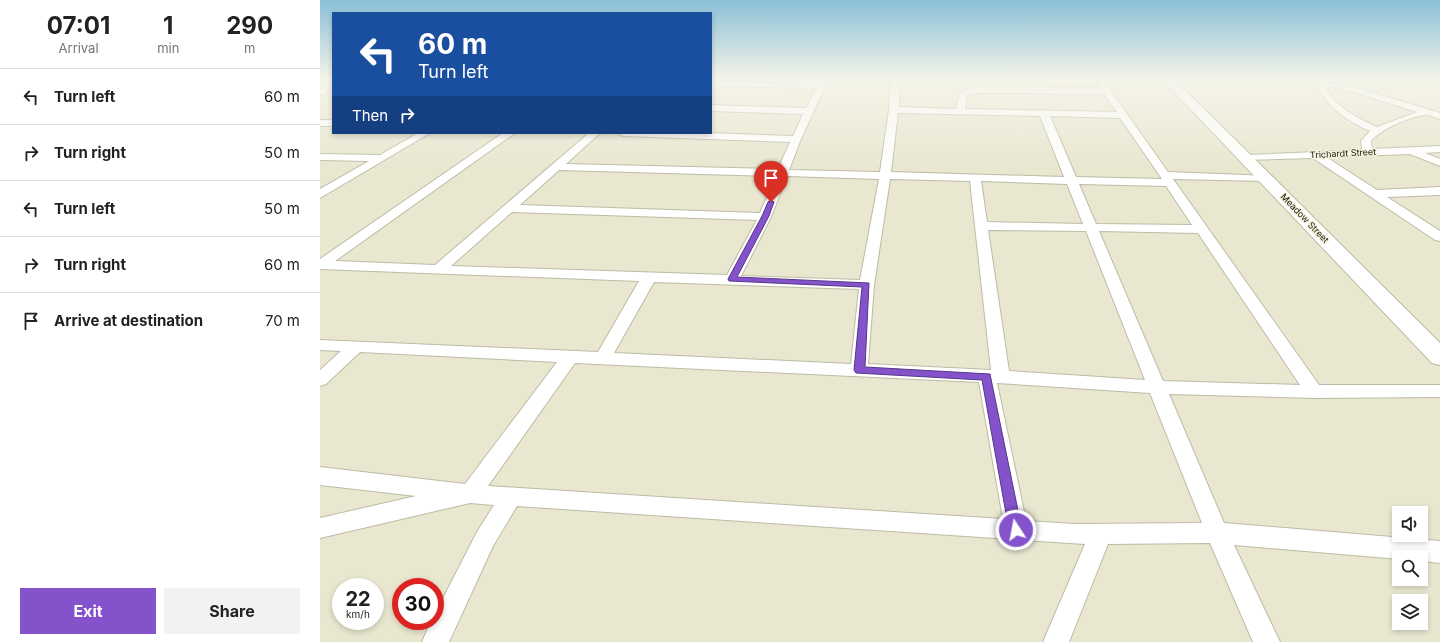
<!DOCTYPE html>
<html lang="en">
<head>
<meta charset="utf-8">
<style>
  :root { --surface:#fff; --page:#f2f2f2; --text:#222; --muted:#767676; --line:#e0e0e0; --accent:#8453cc }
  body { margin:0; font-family:Inter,sans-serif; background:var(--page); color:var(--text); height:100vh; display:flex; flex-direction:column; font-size:15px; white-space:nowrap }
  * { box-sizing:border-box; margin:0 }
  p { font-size:13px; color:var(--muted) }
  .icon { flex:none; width:22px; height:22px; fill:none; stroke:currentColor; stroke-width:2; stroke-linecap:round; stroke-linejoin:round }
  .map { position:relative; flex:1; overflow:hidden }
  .sheet { display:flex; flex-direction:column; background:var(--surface); width:320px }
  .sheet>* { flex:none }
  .top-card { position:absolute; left:12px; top:12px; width:380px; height:122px; border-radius:0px; box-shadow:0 2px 6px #0003; background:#1a4fa0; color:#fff; overflow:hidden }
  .tools { position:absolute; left:1072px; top:506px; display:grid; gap:8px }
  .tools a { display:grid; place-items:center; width:36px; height:36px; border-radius:0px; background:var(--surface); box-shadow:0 2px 6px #0003; font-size:20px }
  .speed { position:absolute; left:12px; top:578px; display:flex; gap:8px; font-size:20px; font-weight:700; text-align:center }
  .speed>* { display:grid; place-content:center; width:52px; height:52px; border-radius:50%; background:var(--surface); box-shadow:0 2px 6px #0003; line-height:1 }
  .speed small { font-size:10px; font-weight:400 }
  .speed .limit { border:6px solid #d22; background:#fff; color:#111 }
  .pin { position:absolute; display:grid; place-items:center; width:34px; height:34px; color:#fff; margin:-41px -17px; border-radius:50% 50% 50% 0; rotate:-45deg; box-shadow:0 0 4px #0007 }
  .pin .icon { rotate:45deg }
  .me { position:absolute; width:44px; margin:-22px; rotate:349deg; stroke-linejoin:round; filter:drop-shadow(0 0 3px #0008) }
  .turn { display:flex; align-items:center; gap:14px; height:84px; padding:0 20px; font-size:18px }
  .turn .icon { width:52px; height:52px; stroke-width:2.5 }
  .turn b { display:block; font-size:28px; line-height:34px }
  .then { display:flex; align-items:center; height:38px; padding:0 20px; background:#0003; gap:8px; font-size:15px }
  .eta { display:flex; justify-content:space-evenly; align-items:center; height:68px; text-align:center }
  .eta b { font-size:24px; font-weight:700; line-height:28px }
  .button { display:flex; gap:8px; margin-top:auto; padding:8px 20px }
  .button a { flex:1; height:46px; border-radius:0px; background:var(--accent); color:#fff; font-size:16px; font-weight:700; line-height:46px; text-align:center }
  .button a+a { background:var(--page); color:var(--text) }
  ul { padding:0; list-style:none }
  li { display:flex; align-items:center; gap:12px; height:56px; padding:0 20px; border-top:1px solid var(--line) }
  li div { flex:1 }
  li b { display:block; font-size:15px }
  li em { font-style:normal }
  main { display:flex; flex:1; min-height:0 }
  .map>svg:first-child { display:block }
</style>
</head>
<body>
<main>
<section class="sheet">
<div class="eta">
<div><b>07:01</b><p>Arrival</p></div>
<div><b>1</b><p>min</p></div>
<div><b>290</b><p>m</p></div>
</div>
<ul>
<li><svg class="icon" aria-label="left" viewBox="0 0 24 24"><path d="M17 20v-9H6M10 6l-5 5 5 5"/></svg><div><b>Turn left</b></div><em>60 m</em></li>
<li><svg class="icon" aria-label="right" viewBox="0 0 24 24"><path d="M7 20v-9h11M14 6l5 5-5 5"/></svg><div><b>Turn right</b></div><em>50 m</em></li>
<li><svg class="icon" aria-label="left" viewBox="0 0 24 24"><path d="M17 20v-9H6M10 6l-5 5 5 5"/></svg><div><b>Turn left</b></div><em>50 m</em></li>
<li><svg class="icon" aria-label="right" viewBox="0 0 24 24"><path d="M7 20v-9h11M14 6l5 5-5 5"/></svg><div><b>Turn right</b></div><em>60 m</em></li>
<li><svg class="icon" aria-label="arrive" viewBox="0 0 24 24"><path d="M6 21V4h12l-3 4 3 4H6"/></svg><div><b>Arrive at destination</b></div><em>70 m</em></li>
</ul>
<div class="button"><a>Exit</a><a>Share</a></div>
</section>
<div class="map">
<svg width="1120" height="642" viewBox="0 0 1120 642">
  <rect width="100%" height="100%" fill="#e9e7d0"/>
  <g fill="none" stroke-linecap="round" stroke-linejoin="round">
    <g stroke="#bdbba5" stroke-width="2">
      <g id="street">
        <path d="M500,80H508L481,139L469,170L560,172L569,110L571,80H579V107L636,109L640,92L652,87L781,88L775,80H783L848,172L950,176L952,178L950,180L946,181L853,179L999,385H1120V397L994,398L849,394L904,523L1120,541V563L1101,561V557H1079V559L914,545L960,642H933L890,543L788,544L749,642H723L765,544L197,506L173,546L129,642H102L111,621H115V614L157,532L174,505L150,503L0,538V518L96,496L0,485V467L145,484L237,362L40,352L6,384L0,386V370L21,351L0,350V340L278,352L319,281L0,269V259L183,133H195L15,261L115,265L269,133H280L246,164L458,169L470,142L303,136L298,133H389L473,136L483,114L391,111V105L486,108L496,88L391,86V82L498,83ZM653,93L784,94L797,112L645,109L647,95ZM578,113L720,116L744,177L571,172ZM730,116L800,118L842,179L756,177ZM239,170L456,176L440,213L200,205ZM467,176L559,179L540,280L421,276L451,217ZM570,179L650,181L671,370L548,364L554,285ZM661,181L747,184L763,224L667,222ZM759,184L846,186L872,225L776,224ZM192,212L437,220L407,275L131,266ZM668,230L766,231L825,380L689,371ZM779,231L878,233L980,385L843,381ZM334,282L539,289L531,364L294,353ZM255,363L659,382L683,519L168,486ZM677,383L830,393L882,523L755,524L706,521Z"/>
        <path d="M998,81L1028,85L1120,113V119C1115,118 1109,114 1105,115C1089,117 1061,129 1051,141L1052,149L1120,146V152L1105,153L1120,159V166L1090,154L1006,157L1057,190L1120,187V195L1067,197L1120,231V241L1115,240L993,158L922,160L921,158L926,155L1042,150L1041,141L1050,131C1027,121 1010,109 997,87ZM1005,86L1024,89L1097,112L1057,127C1037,118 1015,107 1005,86Z"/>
        <path d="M13,85V90L0,95V89Z"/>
        <rect x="0" y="120" width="13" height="6"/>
        <path d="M98,133H110L0,198V189L49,161L0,160V154L60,155Z"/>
      </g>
    </g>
    <g stroke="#bdbba5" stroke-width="2">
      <path id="secondary" d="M843,80H855L1120,343V365L1112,363Z"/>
    </g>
    <use href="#street" fill="#fff" fill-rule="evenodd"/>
    <use href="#secondary" fill="#fff" fill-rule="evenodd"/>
  </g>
  <linearGradient id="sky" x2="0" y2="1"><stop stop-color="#8ac0d6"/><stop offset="0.47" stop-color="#f5f4ea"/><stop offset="1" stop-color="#f5f4ea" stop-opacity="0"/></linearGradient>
  <rect width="1120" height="169" fill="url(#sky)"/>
  <path fill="#8453cc" stroke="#563685" d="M451,200L454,202L449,216L417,277L549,283L545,367L670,374L702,530L701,534L696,536L691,534L689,530L662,380L536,373L534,370L542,287L409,281L408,279L442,216L448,202Z"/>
  <g text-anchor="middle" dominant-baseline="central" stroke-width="3" stroke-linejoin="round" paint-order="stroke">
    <g font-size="9" fill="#17160e" stroke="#f7f4dd">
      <text transform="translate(1023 153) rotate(-3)">Trichardt Street</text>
      <text transform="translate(985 218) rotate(46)">Meadow Street</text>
    </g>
  </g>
</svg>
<div class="tools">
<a><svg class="icon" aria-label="sound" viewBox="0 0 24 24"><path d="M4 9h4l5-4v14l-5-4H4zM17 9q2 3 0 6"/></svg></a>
<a><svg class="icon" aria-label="search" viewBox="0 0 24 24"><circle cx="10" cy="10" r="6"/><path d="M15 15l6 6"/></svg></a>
<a><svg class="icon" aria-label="layers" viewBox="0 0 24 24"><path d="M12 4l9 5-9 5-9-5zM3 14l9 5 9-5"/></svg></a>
</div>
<div class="speed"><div>22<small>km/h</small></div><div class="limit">30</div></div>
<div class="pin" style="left:451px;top:202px;background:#d93025"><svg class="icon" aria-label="arrive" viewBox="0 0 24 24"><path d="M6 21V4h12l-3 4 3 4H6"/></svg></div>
<svg class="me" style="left:696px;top:530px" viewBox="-20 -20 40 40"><circle r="17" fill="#8453cc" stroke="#fff" stroke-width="3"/><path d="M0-11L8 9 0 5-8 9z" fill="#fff"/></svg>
<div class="top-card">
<div class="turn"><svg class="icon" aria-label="left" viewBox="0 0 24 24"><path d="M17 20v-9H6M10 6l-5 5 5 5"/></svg><div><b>60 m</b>Turn left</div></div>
<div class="then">Then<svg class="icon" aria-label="right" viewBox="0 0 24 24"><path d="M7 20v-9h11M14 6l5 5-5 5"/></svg></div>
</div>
</div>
</main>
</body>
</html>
